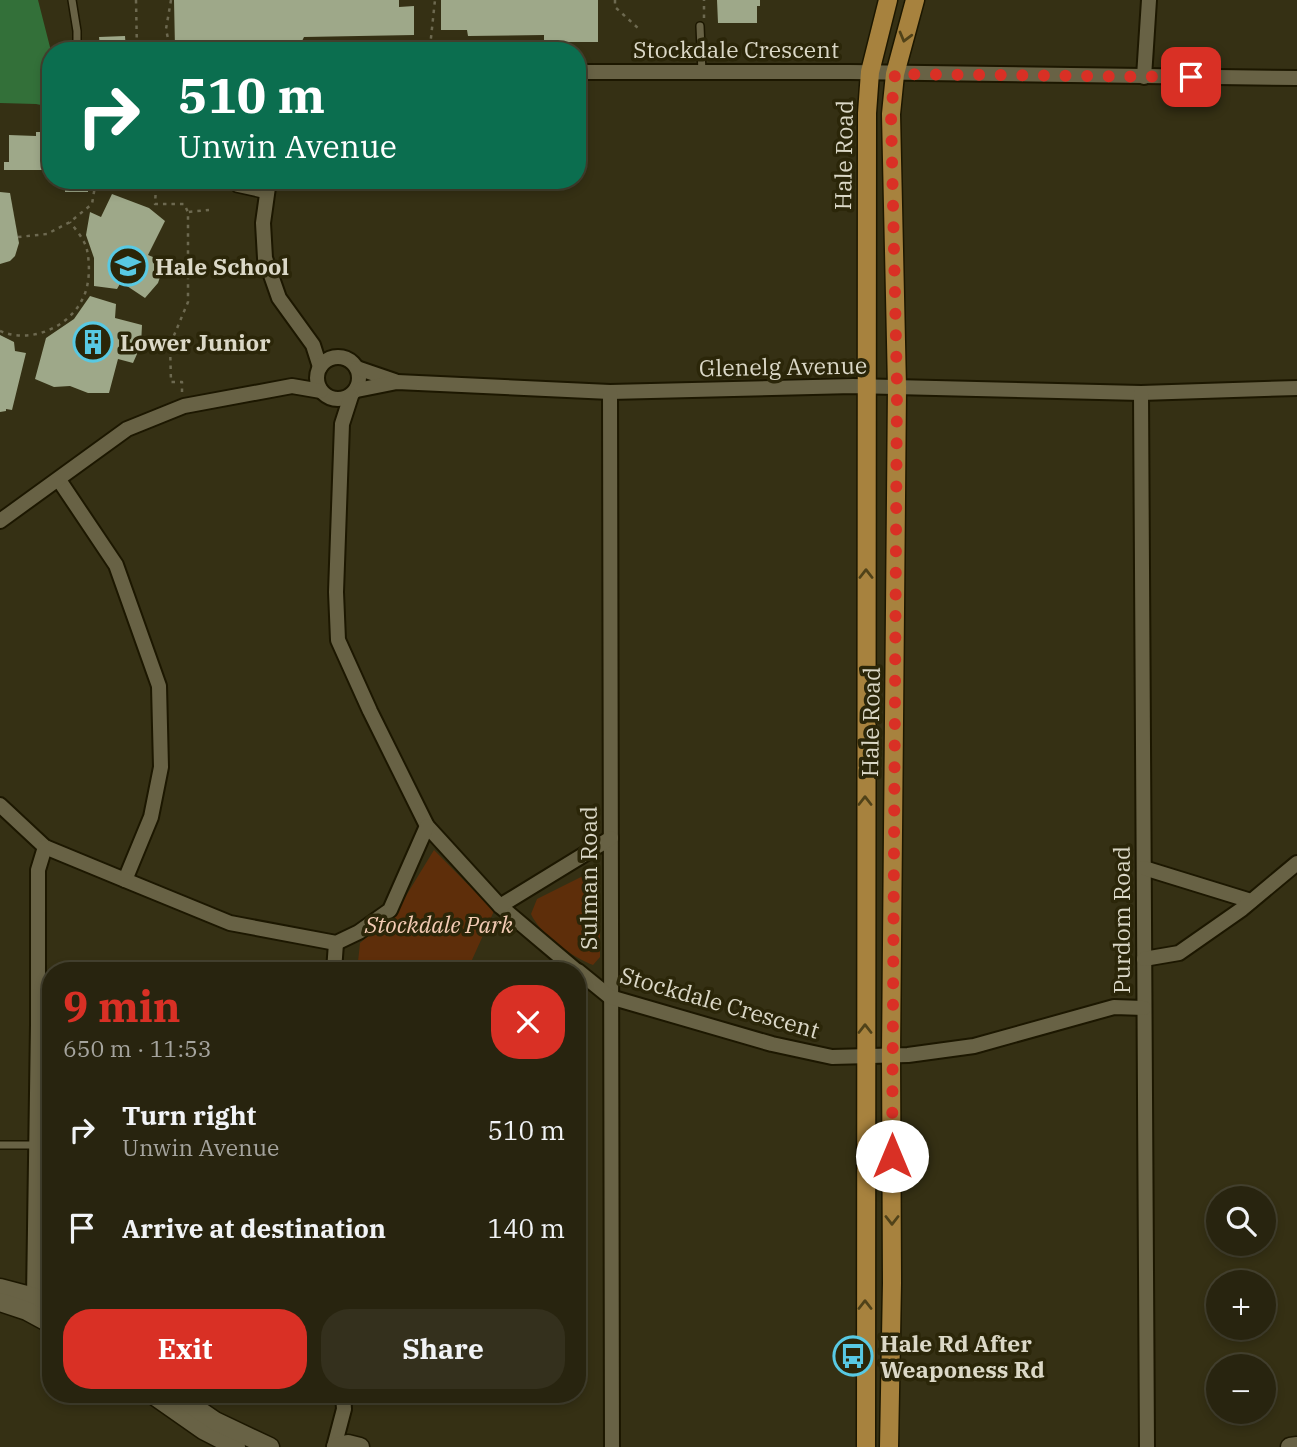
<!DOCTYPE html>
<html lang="en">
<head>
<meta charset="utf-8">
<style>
  :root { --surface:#28240f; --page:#34301d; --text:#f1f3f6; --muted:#a5a49e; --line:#44412f; --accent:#d93025 }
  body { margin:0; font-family:"IBM Plex Serif",serif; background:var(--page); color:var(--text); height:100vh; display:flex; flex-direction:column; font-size:26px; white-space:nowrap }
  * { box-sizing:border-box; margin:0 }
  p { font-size:23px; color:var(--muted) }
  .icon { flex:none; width:38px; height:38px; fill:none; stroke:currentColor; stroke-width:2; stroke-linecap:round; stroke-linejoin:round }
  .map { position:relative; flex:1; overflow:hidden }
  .details { position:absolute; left:42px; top:962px; width:544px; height:441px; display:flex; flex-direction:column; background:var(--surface); border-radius:28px; box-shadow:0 4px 10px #0003,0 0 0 2px var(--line) }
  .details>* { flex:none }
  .hud { position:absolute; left:42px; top:42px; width:544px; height:147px; border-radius:28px; box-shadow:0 4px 10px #0003,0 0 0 2px var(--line); background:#0b6e4f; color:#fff; overflow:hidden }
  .buttons { position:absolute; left:1206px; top:1186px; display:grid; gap:14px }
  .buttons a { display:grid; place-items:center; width:70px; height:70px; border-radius:50%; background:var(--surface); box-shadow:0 4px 10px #0003,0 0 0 2px var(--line); font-size:35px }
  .pin { position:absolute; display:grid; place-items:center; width:60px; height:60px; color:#fff; margin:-30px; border-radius:14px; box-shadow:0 4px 10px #0006 }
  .me { position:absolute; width:77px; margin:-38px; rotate:0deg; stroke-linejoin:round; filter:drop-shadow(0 0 5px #0008) }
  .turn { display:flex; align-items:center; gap:24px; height:147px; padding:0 21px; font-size:32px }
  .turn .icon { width:91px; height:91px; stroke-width:2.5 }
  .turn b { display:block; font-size:49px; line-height:60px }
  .round { display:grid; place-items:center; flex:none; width:74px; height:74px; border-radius:28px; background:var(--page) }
  .head { display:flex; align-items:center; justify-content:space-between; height:119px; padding:0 21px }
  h1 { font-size:42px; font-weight:800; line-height:52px; color:var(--accent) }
  .action { display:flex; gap:14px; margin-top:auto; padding:14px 21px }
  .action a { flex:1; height:80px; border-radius:28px; background:var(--accent); color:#fff; font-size:28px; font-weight:800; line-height:80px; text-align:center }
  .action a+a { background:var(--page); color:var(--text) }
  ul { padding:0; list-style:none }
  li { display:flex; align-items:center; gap:21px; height:98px; padding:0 21px }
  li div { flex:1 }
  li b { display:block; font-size:26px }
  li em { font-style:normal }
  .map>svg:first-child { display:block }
</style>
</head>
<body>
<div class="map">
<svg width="1297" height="1447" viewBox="0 0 1297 1447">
  <rect width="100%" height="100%" fill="#353014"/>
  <g fill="#5e2e0a">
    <path d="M434,850L494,911L467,971H357L360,943L396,912Z"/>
    <path d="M587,874L600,884V957L593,965C573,958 539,933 531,914L537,899Z"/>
  </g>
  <path fill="#337039" d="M0,0H38L51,51V107L36,104L0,103Z"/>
  <g fill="#9ea889">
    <path d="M174,0H399V7L414,6V35L304,37L302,41L286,47L284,51H248V47L175,48Z"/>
    <path d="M441,0H598V42H544V35L468,36L467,30H441Z"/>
    <path d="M717,0H760V6H757V23H718Z"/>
    <path d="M125,36L126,51H83V48H100L99,37Z"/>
    <path d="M36,132H51V164H46V170H4V162H9V135L36,136Z"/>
    <path d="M56,180H88V192H65V186H56Z"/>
    <rect x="99" y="180" width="25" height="5"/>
    <path d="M0,192L10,193L19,243L15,256L10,261L0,264Z"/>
    <path d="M112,194L149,208L165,221L148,255L165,262L158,283L145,298L121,282L117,289L94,286V258L86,235L90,212L101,217Z"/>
    <path d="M90,296L116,304L115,318L142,325L141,345L133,363L118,359L109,393H88L70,386L54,387L35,379L46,338L74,319Z"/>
    <path d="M0,335L14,342L15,351L26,353L12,410L6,409V411L0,412Z"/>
  </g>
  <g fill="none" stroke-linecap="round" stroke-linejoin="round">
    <g stroke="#1c1700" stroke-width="10">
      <g id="lane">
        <path d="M72,0L77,31V51"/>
        <path d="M700,26L702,72"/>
        <path d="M236,188L267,195"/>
        <path d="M0,1145H36"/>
        <path d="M36,1183L51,1184"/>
      </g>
    </g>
    <g stroke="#1c1700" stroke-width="18">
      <g id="street">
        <path d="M578,72H850L1297,78"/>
        <path d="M1144,77L1149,0"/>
        <path d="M269,180L263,223L265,258L279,298L313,345L320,367"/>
        <circle cx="338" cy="378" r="21"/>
        <path d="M357,368L395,381"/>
        <path d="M357,390L397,382L610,392L853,386L1141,393L1297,388"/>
        <path d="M610,392L612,1447"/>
        <path d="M1141,393L1147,1447"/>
        <path d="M351,396L342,424L336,592L338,640L370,711L427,826L500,906L577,971"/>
        <path d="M59,480L116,565L159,686L161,767L151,817L125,880"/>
        <path d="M0,521L127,429L184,406L292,386L321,391"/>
        <path d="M0,805L45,847L125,880L230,923L336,943L359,932L390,910L427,826"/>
        <path d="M1144,868L1251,901"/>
        <path d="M500,906L611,838"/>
        <path d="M1144,959L1179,953L1242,909L1297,863"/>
        <path d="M334,971L336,943"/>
        <path d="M578,971L610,997L772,1044L832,1057L908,1055L974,1046L1114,1007L1144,1008"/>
        <path d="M30,1305L34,1297L38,1025V870L45,847"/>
        <path d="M334,1447L344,1409L343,1395"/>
      </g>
    </g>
    <g stroke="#1c1700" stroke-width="21">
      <g id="secondary">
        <path d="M0,1288L34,1297L51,1308"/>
        <path d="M0,1302L27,1311L51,1324"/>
        <path d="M153,1395L203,1430L236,1447"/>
        <path d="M177,1395L215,1421L270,1447"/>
        <path d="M336,1447L348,1444L360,1447"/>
        <path d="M1290,1447L1297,1446"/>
      </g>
    </g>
    <g stroke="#1c1700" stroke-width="21">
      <g id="primary">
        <path d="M866,1447L867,113L870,72L888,0"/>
        <path d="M889,1447L892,1283L891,1055L897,387L891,114L895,74L915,0"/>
      </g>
    </g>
    <g stroke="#6d6950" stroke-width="2.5" stroke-dasharray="3.5 5" stroke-linecap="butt">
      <path d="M136,0L137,51"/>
      <path d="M171,0L166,29L170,48L174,51"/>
      <path d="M615,0V7L638,28"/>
      <path d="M704,18V0"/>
      <path d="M430,47L435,0"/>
      <path d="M96,188L156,187L155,204H184L188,212"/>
      <path d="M18,237L47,234L70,222L92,204L96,180"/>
      <path d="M0,331C30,344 69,328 83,298C90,284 90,264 87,250C85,240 76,230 70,222"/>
      <path d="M182,392V382H171L170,345L188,302V212L209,210"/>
    </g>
    <use href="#lane" stroke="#686245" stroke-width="7"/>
    <use href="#street" stroke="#686245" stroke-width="14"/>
    <use href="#secondary" stroke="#686245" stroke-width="18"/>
    <use href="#primary" stroke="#a7823e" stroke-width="18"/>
  </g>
  <defs><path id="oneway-chevron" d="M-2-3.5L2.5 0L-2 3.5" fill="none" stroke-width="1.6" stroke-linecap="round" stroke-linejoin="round" transform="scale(1.75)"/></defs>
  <g stroke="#504219">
    <use href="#oneway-chevron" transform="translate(905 37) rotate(105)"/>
    <use href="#oneway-chevron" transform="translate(866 574) rotate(-90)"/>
    <use href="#oneway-chevron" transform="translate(865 801) rotate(-90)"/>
    <use href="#oneway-chevron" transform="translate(865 1029) rotate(-90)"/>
    <use href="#oneway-chevron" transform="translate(892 1220) rotate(90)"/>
    <use href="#oneway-chevron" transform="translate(865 1305) rotate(-90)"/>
  </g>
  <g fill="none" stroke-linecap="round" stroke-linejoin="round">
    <path stroke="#d93025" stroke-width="12" stroke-dasharray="0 21.6" d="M892,1156L897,387L891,114L895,74L1191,77"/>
  </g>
  <defs>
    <g id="school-ring" transform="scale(2.0125)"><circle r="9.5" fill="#2b2609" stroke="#58c9e3" stroke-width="1.5"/><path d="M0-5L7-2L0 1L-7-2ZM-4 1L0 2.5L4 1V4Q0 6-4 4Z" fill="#58c9e3"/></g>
    <g id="building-ring" transform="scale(2.0125)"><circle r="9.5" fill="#2b2609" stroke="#58c9e3" stroke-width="1.5"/><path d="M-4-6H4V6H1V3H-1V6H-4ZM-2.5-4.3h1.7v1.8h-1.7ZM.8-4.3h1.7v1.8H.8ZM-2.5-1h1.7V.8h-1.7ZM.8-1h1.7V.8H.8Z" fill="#58c9e3"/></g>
    <g id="bus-ring" transform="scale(2.0125)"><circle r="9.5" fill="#2b2609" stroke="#58c9e3" stroke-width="1.5"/><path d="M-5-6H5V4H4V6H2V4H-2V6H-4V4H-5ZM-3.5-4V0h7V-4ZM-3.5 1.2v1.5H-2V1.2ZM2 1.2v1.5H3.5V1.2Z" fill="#58c9e3"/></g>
  </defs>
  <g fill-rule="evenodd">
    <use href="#school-ring" x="128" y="266"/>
    <use href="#building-ring" x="93" y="342"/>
    <use href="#bus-ring" x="853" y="1356"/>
  </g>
  <g text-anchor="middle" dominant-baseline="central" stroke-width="7" stroke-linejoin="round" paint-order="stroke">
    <g font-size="23" fill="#dbd8c7" stroke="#2b2609">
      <text x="736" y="49">Stockdale Crescent</text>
      <text transform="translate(843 155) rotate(-89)">Hale Road</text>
      <text transform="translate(783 366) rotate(-1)">Glenelg Avenue</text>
      <text transform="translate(870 722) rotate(-89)">Hale Road</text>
      <text transform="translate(588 878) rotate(-90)">Sulman Road</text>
      <text transform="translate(1121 920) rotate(-90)">Purdom Road</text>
      <text transform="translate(720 1002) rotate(16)">Stockdale Crescent</text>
    </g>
    <g font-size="23" font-weight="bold" fill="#dbd8c7" stroke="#2b2609" text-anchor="start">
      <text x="155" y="266">Hale School</text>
      <text x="120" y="342">Lower Junior</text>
      <text x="880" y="1343">Hale Rd After<tspan x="880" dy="26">Weaponess Rd</tspan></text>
    </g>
    <g font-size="23" font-style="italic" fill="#f3cbb4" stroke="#2b2609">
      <text x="439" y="924">Stockdale Park</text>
    </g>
  </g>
</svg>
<div class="buttons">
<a><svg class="icon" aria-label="search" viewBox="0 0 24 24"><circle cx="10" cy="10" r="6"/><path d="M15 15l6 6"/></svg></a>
<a>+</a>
<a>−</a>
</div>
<div class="pin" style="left:1191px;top:77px;background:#d93025"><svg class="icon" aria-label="arrive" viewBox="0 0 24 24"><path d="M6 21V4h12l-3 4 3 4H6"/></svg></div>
<svg class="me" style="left:892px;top:1156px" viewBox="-20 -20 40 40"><circle r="19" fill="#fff"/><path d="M0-13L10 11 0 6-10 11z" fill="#d93025"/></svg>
<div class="hud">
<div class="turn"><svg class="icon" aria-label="right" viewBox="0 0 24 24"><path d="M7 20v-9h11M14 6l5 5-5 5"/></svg><div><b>510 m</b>Unwin Avenue</div></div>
</div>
<section class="details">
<div class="head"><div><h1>9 min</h1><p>650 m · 11:53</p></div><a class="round" style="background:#d93025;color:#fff"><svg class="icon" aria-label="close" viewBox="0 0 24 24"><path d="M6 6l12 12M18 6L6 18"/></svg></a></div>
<ul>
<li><svg class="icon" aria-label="right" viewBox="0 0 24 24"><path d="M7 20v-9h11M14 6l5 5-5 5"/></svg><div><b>Turn right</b><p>Unwin Avenue</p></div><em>510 m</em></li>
<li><svg class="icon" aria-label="arrive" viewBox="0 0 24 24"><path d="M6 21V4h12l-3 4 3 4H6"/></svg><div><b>Arrive at destination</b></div><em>140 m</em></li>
</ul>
<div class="action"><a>Exit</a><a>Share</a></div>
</section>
</div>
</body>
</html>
